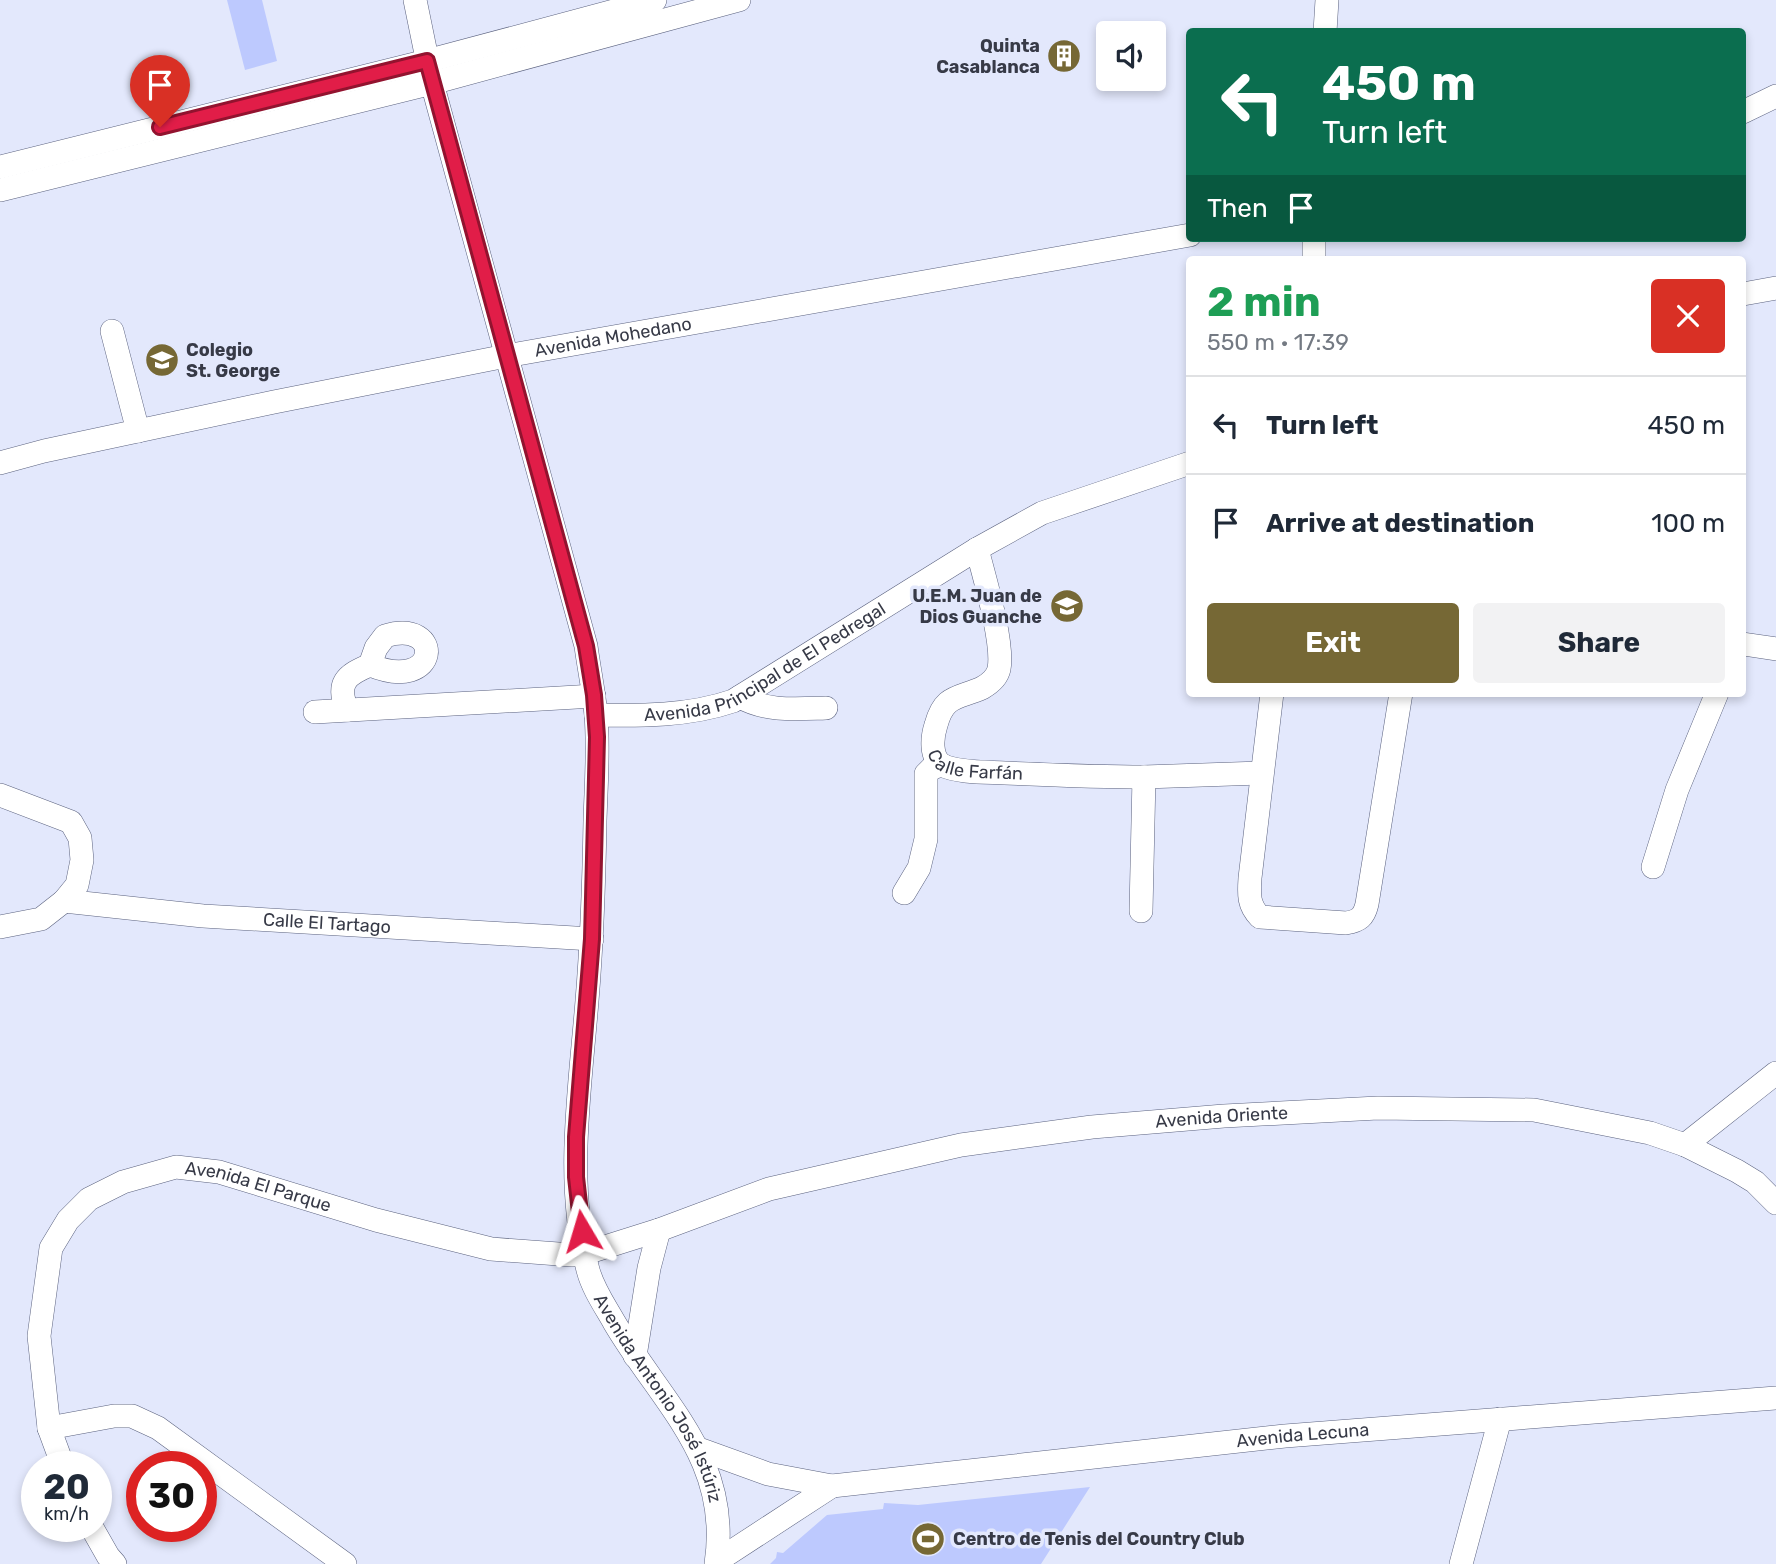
<!DOCTYPE html>
<html lang="en">
<head>
<meta charset="utf-8">
<style>
  :root { --surface:#fff; --page:#f2f2f3; --text:#1f2937; --muted:#747a83; --line:#e0e1e3; --accent:#766835 }
  body { margin:0; font-family:Rubik,sans-serif; background:var(--page); color:var(--text); height:100vh; display:flex; flex-direction:column; font-size:26px; white-space:nowrap }
  * { box-sizing:border-box; margin:0 }
  p { font-size:23px; color:var(--muted) }
  .icon { flex:none; width:38px; height:38px; fill:none; stroke:currentColor; stroke-width:2; stroke-linecap:round; stroke-linejoin:round }
  .map { position:relative; flex:1; overflow:hidden }
  .drawer { position:absolute; left:1186px; top:256px; width:560px; height:441px; display:flex; flex-direction:column; background:var(--surface); border-radius:7px; box-shadow:0 4px 10px #0003 }
  .drawer>* { flex:none }
  .banner { position:absolute; left:1186px; top:28px; width:560px; height:214px; border-radius:7px; box-shadow:0 4px 10px #0003; background:#0b6e4f; color:#fff; overflow:hidden }
  .controls { position:absolute; left:1096px; top:21px; display:grid; gap:14px }
  .controls a { display:grid; place-items:center; width:70px; height:70px; border-radius:7px; background:var(--surface); box-shadow:0 4px 10px #0003; font-size:35px }
  .speed { position:absolute; left:21px; top:1451px; display:flex; gap:14px; font-size:35px; font-weight:700; text-align:center }
  .speed>* { display:grid; place-content:center; width:91px; height:91px; border-radius:50%; background:var(--surface); box-shadow:0 4px 10px #0003; line-height:1 }
  .speed small { font-size:18px; font-weight:400 }
  .speed .limit { border:10px solid #d22; background:#fff; color:#111 }
  .pin { position:absolute; display:grid; place-items:center; width:60px; height:60px; color:#fff; margin:-72px -30px; border-radius:50% 50% 50% 0; rotate:-45deg; box-shadow:0 0 7px #0007 }
  .pin .icon { rotate:45deg }
  .me { position:absolute; width:77px; margin:-38px; rotate:353deg; stroke-linejoin:round; filter:drop-shadow(0 0 5px #0008) }
  .turn { display:flex; align-items:center; gap:24px; height:147px; padding:0 21px; font-size:32px }
  .turn .icon { width:91px; height:91px; stroke-width:2.5 }
  .turn b { display:block; font-size:49px; line-height:60px }
  .then { display:flex; align-items:center; height:66px; padding:0 21px; background:#0003; gap:14px; font-size:26px }
  .round { display:grid; place-items:center; flex:none; width:74px; height:74px; border-radius:7px; background:var(--page) }
  .summary { display:flex; align-items:center; justify-content:space-between; height:119px; padding:0 21px }
  h1 { font-size:42px; font-weight:700; line-height:52px; color:#1e9e55 }
  .button { display:flex; gap:14px; margin-top:auto; padding:14px 21px }
  .button a { flex:1; height:80px; border-radius:7px; background:var(--accent); color:#fff; font-size:28px; font-weight:700; line-height:80px; text-align:center }
  .button a+a { background:var(--page); color:var(--text) }
  ul { padding:0; list-style:none }
  li { display:flex; align-items:center; gap:21px; height:98px; padding:0 21px; border-top:2px solid var(--line) }
  li div { flex:1 }
  li b { display:block; font-size:26px }
  li em { font-style:normal }
  .map>svg:first-child { display:block }
</style>
</head>
<body>
<div class="map">
<svg width="1776" height="1564" viewBox="0 0 1776 1564">
  <rect width="100%" height="100%" fill="#e3e8fc"/>
  <g fill="#bdc9fe">
    <path d="M227,0H262L277,61L245,70Z"/>
    <path d="M1090,1487L1041,1564H770L776,1558L777,1552L783,1553L827,1515L883,1509L884,1503L918,1505Z"/>
  </g>
  <g fill="none" stroke-linecap="round" stroke-linejoin="round">
    <g stroke="#5b627f" stroke-width="24">
      <g id="minor">
        <path id="s1" d="M415,0L432,83L586,646C589,669 594,692 596,715C599,750 596,786 595,821C594,881 592,941 587,1001C580,1089 565,1183 588,1270C593,1289 605,1306 614,1322C662,1404 732,1459 716,1564"/>
        <path d="M1325,32L1327,0"/>
        <path d="M1743,112L1776,96"/>
        <path d="M0,167L427,61L655,0"/>
        <path d="M0,190L432,83L739,0"/>
        <path d="M1314,259V238"/>
        <path d="M1743,294L1776,288"/>
        <path d="M112,331L138,431"/>
        <path id="s2" d="M0,463L44,451L274,402L506,356L1190,235"/>
        <path id="s3" d="M977,549C984,576 1004,643 999,669C997,678 989,684 982,688C957,699 944,695 936,725C932,737 930,757 942,765C957,773 988,772 1005,773C1051,775 1098,777 1144,777C1183,776 1222,774 1261,773"/>
        <path d="M1743,644L1776,649"/>
        <path d="M1272,693L1250,878C1249,894 1248,905 1260,917L1346,923C1359,921 1364,917 1367,904L1401,693"/>
        <path d="M740,697C767,712 796,709 826,708"/>
        <path d="M347,710C336,683 346,675 370,665C440,694 445,618 385,636L376,648L370,665"/>
        <path d="M315,712L594,696"/>
        <path id="s4" d="M596,715C641,716 689,716 733,701L977,549L1042,513L1190,463"/>
        <path d="M0,795L71,822L80,838L82,860L77,885L64,901L41,919L0,927"/>
        <path d="M1653,867L1677,790L1717,693"/>
        <path d="M904,893L919,868L926,839V774L932,768L942,765"/>
        <path id="s5" d="M64,901L203,916L592,939"/>
        <path d="M1141,911L1144,777"/>
        <path d="M1685,1145L1776,1073"/>
        <path d="M635,1356L649,1268L659,1230"/>
        <path d="M49,1428L114,1416H132L158,1428L345,1564"/>
        <path id="s6" d="M699,1449L768,1474L832,1486L1285,1436L1776,1398"/>
        <path id="s7" d="M63,1466L49,1428L39,1336L51,1248L68,1220L89,1199L123,1182L176,1167L219,1172L376,1220L491,1249L572,1255L586,1253L659,1230L769,1189L961,1145L1092,1127L1224,1116L1378,1108L1534,1110L1650,1133L1685,1145L1737,1171L1755,1182L1776,1203"/>
        <path d="M91,1526L108,1556L115,1564"/>
        <path d="M717,1561L832,1486"/>
        <path d="M1461,1564L1500,1419"/>
      </g>
    </g>
    <use href="#minor" stroke="#fff" stroke-width="23"/>
  </g>
  <g fill="none" stroke-linecap="round" stroke-linejoin="round">
    <g stroke="#92132f" stroke-width="18">
      <path id="route" d="M160,127L427,61L586,646L594,695L597,737L592,939L576,1137V1177L582,1231"/>
    </g>
    <use href="#route" stroke="#e11d48" stroke-width="12"/>
  </g>
  <defs>
    <g id="building-disc" transform="scale(1.75)"><circle r="9.5" fill="#766835" stroke="#e3e8fc"/><path d="M-4-6H4V6H1V3H-1V6H-4ZM-2.5-4.3h1.7v1.8h-1.7ZM.8-4.3h1.7v1.8H.8ZM-2.5-1h1.7V.8h-1.7ZM.8-1h1.7V.8H.8Z" fill="#fff"/></g>
    <g id="school-disc" transform="scale(1.75)"><circle r="9.5" fill="#766835" stroke="#e3e8fc"/><path d="M0-5L7-2L0 1L-7-2ZM-4 1L0 2.5L4 1V4Q0 6-4 4Z" fill="#fff"/></g>
    <g id="stadium-disc" transform="scale(1.75)"><circle r="9.5" fill="#766835" stroke="#e3e8fc"/><path d="M0-5a6.5 5 0 1 0 0 10a6.5 5 0 1 0 0-10ZM-3.5-1.8h7v3.6h-7Z" fill="#fff"/></g>
  </defs>
  <g fill-rule="evenodd">
    <use href="#building-disc" x="1064" y="56"/>
    <use href="#school-disc" x="162" y="360"/>
    <use href="#school-disc" x="1067" y="606"/>
    <use href="#stadium-disc" x="928" y="1539"/>
  </g>
  <g text-anchor="middle" dominant-baseline="central" stroke-width="7" stroke-linejoin="round" paint-order="stroke">
    <g font-size="18" font-weight="bold" fill="#373a47" stroke="#e3e8fc" text-anchor="end">
      <text x="1040" y="46">Quinta<tspan x="1040" dy="21">Casablanca</tspan></text>
      <text x="186" y="350" text-anchor="start">Colegio<tspan x="186" dy="21">St. George</tspan></text>
      <text x="1042" y="596">U.E.M. Juan de<tspan x="1042" dy="21">Dios Guanche</tspan></text>
      <text x="953" y="1539" text-anchor="start">Centro de Tenis del Country Club</text>
    </g>
    <g font-size="18" fill="#373a47" stroke="#e3e8fc">
      <text stroke="none"><textPath href="#s2" startOffset="626">Avenida Mohedano</textPath></text>
      <text stroke="none"><textPath href="#s4" startOffset="182">Avenida Principal de El Pedregal</textPath></text>
      <text stroke="none"><textPath href="#s3" startOffset="287">Calle Farfán</textPath></text>
      <text stroke="none"><textPath href="#s5" startOffset="264">Calle El Tartago</textPath></text>
      <text stroke="none"><textPath href="#s7" startOffset="1452">Avenida Oriente</textPath></text>
      <text stroke="none"><textPath href="#s7" startOffset="462">Avenida El Parque</textPath></text>
      <text stroke="none"><textPath href="#s1" startOffset="1442">Avenida Antonio José Istúriz</textPath></text>
      <text stroke="none"><textPath href="#s6" startOffset="612">Avenida Lecuna</textPath></text>
    </g>
  </g>
</svg>
<div class="controls">
<a><svg class="icon" aria-label="sound" viewBox="0 0 24 24"><path d="M4 9h4l5-4v14l-5-4H4zM17 9q2 3 0 6"/></svg></a>
</div>
<div class="speed"><div>20<small>km/h</small></div><div class="limit">30</div></div>
<div class="pin" style="left:160px;top:127px;background:#d93025"><svg class="icon" aria-label="arrive" viewBox="0 0 24 24"><path d="M6 21V4h12l-3 4 3 4H6"/></svg></div>
<svg class="me" style="left:582px;top:1231px" viewBox="-20 -20 40 40"><path d="M0-17L14 15 0 8-14 15z" fill="#e11d48" stroke="#fff" stroke-width="4"/></svg>
<div class="banner">
<div class="turn"><svg class="icon" aria-label="left" viewBox="0 0 24 24"><path d="M17 20v-9H6M10 6l-5 5 5 5"/></svg><div><b>450 m</b>Turn left</div></div>
<div class="then">Then<svg class="icon" aria-label="arrive" viewBox="0 0 24 24"><path d="M6 21V4h12l-3 4 3 4H6"/></svg></div>
</div>
<section class="drawer">
<div class="summary"><div><h1>2 min</h1><p>550 m · 17:39</p></div><a class="round" style="background:#d93025;color:#fff"><svg class="icon" aria-label="close" viewBox="0 0 24 24"><path d="M6 6l12 12M18 6L6 18"/></svg></a></div>
<ul>
<li><svg class="icon" aria-label="left" viewBox="0 0 24 24"><path d="M17 20v-9H6M10 6l-5 5 5 5"/></svg><div><b>Turn left</b></div><em>450 m</em></li>
<li><svg class="icon" aria-label="arrive" viewBox="0 0 24 24"><path d="M6 21V4h12l-3 4 3 4H6"/></svg><div><b>Arrive at destination</b></div><em>100 m</em></li>
</ul>
<div class="button"><a>Exit</a><a>Share</a></div>
</section>
</div>
</body>
</html>
